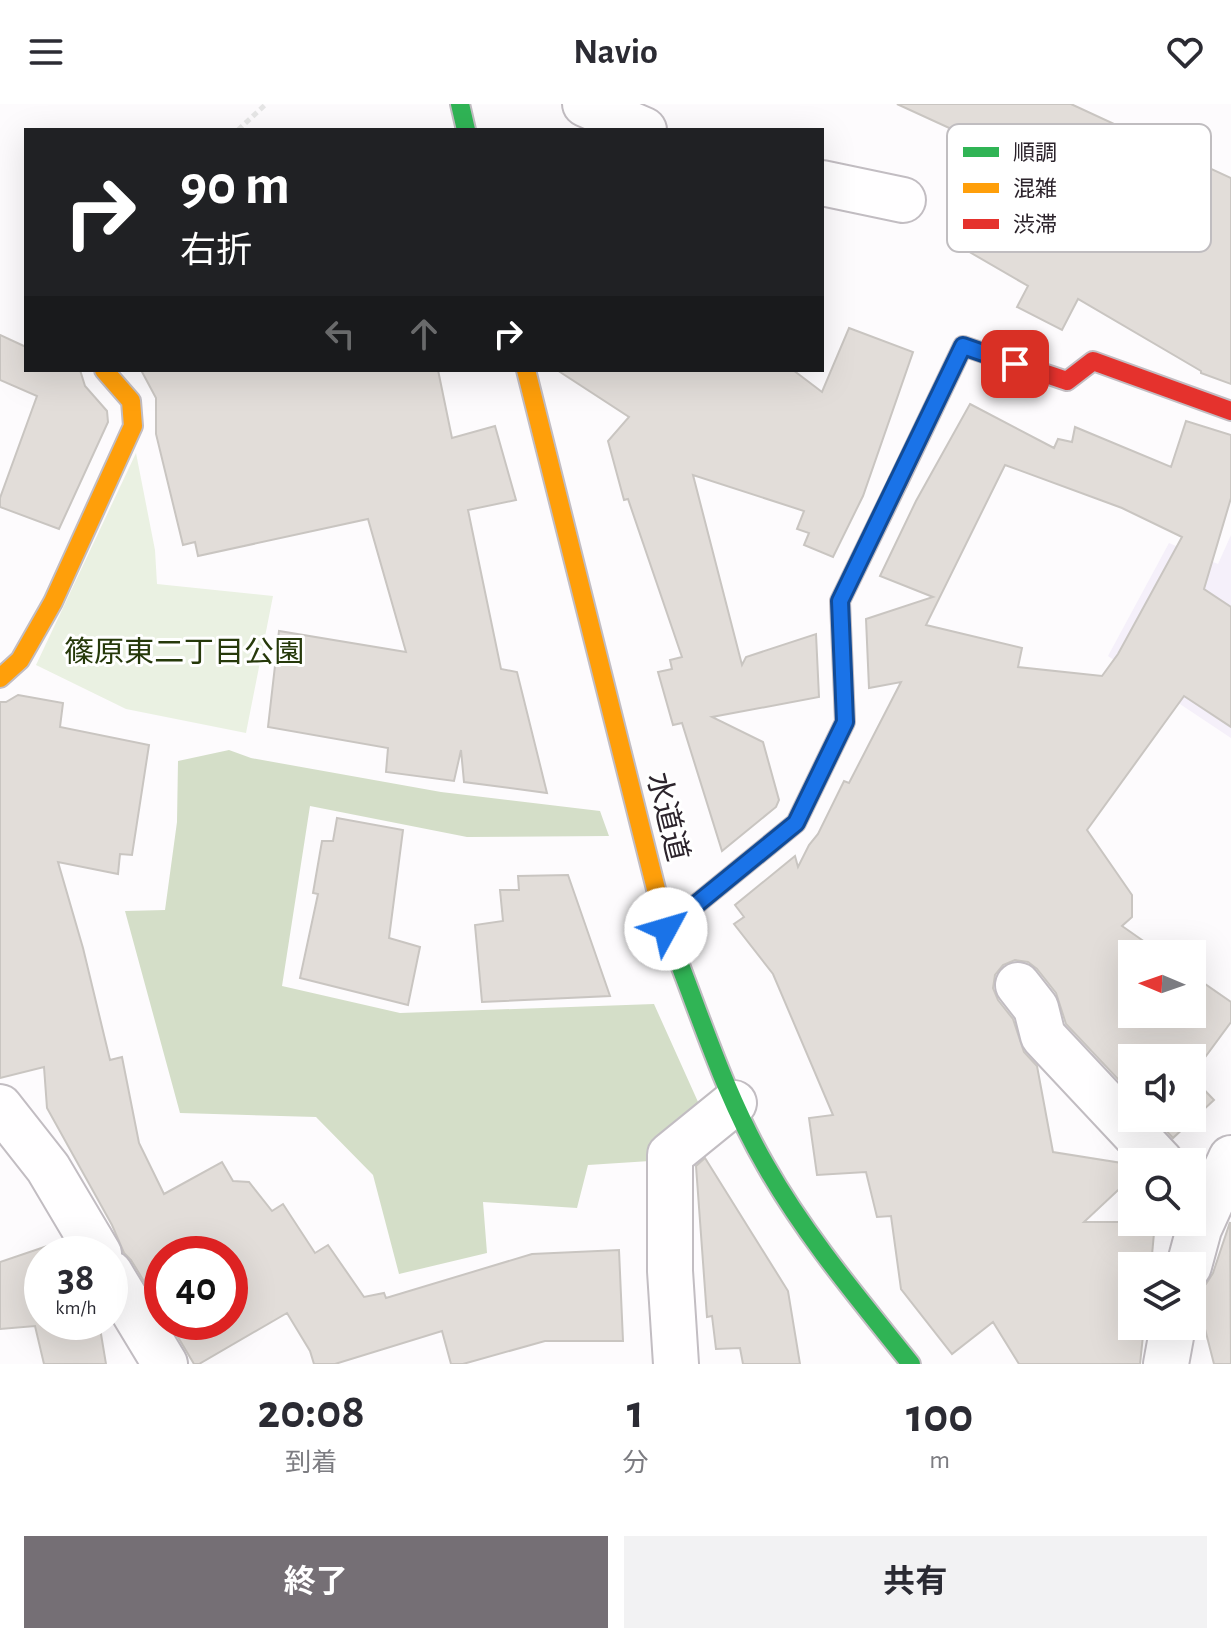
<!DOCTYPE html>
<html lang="ja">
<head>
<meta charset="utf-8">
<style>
  :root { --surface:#fff; --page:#f2f2f3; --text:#2b2b33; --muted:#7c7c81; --accent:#756f75 }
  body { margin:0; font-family:"Alegreya Sans","Noto Sans JP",sans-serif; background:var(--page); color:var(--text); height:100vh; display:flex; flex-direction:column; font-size:30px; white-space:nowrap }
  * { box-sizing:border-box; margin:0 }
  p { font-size:26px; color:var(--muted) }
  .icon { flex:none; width:44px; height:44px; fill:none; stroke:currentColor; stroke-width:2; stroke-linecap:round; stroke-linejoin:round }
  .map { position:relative; height:1260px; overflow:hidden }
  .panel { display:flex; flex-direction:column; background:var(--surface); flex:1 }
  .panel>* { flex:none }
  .hud { position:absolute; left:24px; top:24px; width:800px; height:244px; border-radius:0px; box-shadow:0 8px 32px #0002; background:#202124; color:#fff; overflow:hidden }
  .needle { width:52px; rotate:272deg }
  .fabs { position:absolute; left:1118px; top:836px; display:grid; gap:16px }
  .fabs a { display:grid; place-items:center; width:88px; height:88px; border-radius:0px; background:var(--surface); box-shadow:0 8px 32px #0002; font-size:40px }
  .speed { position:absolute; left:24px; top:1132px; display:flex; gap:16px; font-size:40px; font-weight:700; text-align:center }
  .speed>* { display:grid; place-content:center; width:104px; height:104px; border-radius:50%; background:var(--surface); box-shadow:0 8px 32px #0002; line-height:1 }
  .speed small { font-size:20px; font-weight:400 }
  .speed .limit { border:12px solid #d22; background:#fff; color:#111 }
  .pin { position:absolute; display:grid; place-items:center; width:68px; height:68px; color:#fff; margin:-34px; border-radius:16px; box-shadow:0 4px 12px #0006 }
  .me { position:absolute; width:88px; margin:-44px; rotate:51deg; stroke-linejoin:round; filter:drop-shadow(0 0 6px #0008) }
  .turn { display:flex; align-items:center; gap:28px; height:168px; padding:0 24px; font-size:36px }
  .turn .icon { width:104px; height:104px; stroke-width:2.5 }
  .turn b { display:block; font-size:56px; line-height:68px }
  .lanes { display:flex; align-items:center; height:76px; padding:0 24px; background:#0003; justify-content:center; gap:40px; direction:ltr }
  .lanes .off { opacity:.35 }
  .eta { display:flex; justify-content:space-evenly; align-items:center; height:136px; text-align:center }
  .eta b { font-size:48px; font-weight:700; line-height:56px }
  .action { display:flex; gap:16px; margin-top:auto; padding:16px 24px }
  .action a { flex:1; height:92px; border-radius:0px; background:var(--accent); color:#fff; font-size:32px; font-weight:700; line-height:92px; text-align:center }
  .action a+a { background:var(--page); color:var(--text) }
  header { display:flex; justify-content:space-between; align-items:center; height:104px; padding:0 24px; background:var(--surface); font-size:36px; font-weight:700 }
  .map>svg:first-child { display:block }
</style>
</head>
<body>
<header><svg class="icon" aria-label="menu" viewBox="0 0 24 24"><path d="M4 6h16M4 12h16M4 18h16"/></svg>Navio<svg class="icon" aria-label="heart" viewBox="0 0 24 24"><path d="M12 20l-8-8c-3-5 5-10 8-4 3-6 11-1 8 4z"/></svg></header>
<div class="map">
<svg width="1231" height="1260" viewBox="0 0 1231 1260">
  <rect width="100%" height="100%" fill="#fdfbfd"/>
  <path fill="#f5f0fa" d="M1231,431V634L1108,552L1169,439L1218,460Z"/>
  <path fill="#eaf1e2" d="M136,349L155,446L157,480L273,492L246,629L126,605L36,561Z"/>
  <path fill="#d4dec8" d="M229,646L251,654L441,688L600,707L609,732L467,733L310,702L282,882L400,909L654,900L703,1009L650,1057L588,1061L577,1104L483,1098L487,1149L399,1170L373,1071L316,1013L180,1009L125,807L165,806L177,718L178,657Z"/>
  <g fill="#e2ddd9" stroke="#c9c5c1" stroke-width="2" fill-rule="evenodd">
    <path d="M897,0H1071L1231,74V280L1201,269V267L1078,195L1062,226L1017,203L1028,182L954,139L1006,50Z"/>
    <path d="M849,224L913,248L863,392L833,453L804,441L809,429L797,425L804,407L693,371L742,561L746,553L816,530L819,593L712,613L763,638L779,696L776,703L722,747L682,619L673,621L658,568L672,565L670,556L682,553L628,395L624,396L608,337L629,313L557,266H793L822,288Z"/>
    <path d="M0,231L26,243V266H80L85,282L107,307L108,318L59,425L0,403V394L37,292L0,276Z"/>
    <path d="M141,266H438L452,334L495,322L516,396L468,406L501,565L517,568L547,689L464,678L461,646L454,677L386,668L388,644L268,623L279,527L406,548L368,415L198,452L195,438L183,441L156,330V294Z"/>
    <path d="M970,300L1054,344L1058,335L1072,338L1075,323L1171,363L1186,317L1231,331V394L1204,485L1231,503V623L1184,592L1087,726L1132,791V813L1122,822L1162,850H1132V910H1192V871L1231,898V918L1192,971V954H1132V990L1066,920L1056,889L1037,865L1028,858L1015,856L1003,861L995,871L993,884L998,896L1013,915L1024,948L1037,962L1053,1048L1128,1060L1132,1064V1073L1084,1118H1155L1151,1162H1132V1222H1144L1140,1260H1019L993,1218L952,1250L901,1185L891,1112L877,1113L866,1068L817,1071L809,1014L833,1011L773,870L734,820L744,813L735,801L795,752L798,763L809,741L818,730L844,677L849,679L901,578L869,584L866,515L933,493L880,472L916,397ZM1005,361L1122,404L1182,433L1118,550L1102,572L1018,563L1022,544L926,521Z"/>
    <path d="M18,591L63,599L60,623L149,641L132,751L120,750L118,770L58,758L83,844L110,956L122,953L139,1039L164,1090L222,1058L233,1077L249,1078L272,1107L283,1100L315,1149L328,1141L364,1193L384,1189L386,1194L532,1150L619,1146L623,1237H545L463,1260H451L442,1227L335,1260H314L310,1247L287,1209L199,1260H194L169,1218H230V1150H162V1207L131,1156L124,1149L112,1121L47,1004L44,963L0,974V598H6Z"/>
    <path d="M337,714L403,726L389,834L420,843L408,901L300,874L318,790L313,789L322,737H333Z"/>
    <path d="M568,771L610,892L482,898L475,821L503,817L500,786H519L518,772Z"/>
    <path d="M1192,973L1214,996L1173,1034L1154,1014H1192Z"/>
    <path d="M705,1054L788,1187L800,1260H743L740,1244L716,1245L712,1212L707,1213L696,1062Z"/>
    <path d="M1230,1118L1231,1260H1214L1195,1186L1206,1180L1213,1169Z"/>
    <path d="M62,1137L70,1150H42V1218H99L106,1260H44L35,1222L0,1225V1158Z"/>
  </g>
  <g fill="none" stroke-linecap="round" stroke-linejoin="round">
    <g stroke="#c2bdc2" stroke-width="48">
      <g id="street">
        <path d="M585,0L644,26"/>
        <path d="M822,79L903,96"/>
        <path d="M1018,881L1036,904L1043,932L1161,1058"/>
        <path d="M0,1003L48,1064L99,1150"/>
        <path d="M1189,1162L1199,1125L1231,1054"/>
        <path d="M110,1169L165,1260"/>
        <path d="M676,1260L670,1167V1051L734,999"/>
        <path d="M1166,1260L1173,1222"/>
      </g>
    </g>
    <g stroke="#c2bdc2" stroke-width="22">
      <g id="fast">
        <path d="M460,0L466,26"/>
        <path d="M677,853C704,923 728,997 766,1062C807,1134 860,1196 911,1260"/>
      </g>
    </g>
    <g stroke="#c2bdc2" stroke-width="22">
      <g id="slow">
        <path d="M526,266L666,825L677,853"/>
        <path d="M0,574L20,556L53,498L133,322L131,297L104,266"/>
        <path d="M666,825L796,719L845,618L840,497L898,378"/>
      </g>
    </g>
    <g stroke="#c2bdc2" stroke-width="22">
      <path id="jam" d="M898,378L963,242L1067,277L1093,257L1231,307"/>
    </g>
    <path stroke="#e6e6e6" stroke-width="5" stroke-dasharray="6 4" stroke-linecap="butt" d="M238,26L266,0"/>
    <use href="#street" stroke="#fffeff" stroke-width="44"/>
    <use href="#fast" stroke="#30b455" stroke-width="18"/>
    <use href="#slow" stroke="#ff9f0a" stroke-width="18"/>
    <use href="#jam" stroke="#e5322d" stroke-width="18"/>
  </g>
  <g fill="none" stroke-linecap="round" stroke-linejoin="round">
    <g stroke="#114b97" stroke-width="20">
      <path id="route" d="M666,825L796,719L845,618L840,497L963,242L1015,260"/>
    </g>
    <use href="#route" stroke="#1a73e8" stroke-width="14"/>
  </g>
  <g text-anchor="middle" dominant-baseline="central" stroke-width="6" stroke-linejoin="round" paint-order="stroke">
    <g font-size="30" fill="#26390a" stroke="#fff">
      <text x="184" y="549">篠原東二丁目公園</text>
    </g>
    <g font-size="30" fill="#2c242c" stroke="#fff">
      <text transform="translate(667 713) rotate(76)">水道道</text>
    </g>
  </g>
  <rect x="947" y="20" width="264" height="128" rx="12" fill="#fff" stroke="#c0bdc0" stroke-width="2"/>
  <rect x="963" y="43" width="36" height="10" fill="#30b455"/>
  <rect x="963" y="79" width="36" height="10" fill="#ff9f0a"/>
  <rect x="963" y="115" width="36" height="10" fill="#e5322d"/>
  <g font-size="22" fill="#2c242c">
    <text x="1013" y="56">順調</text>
    <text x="1013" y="92">混雑</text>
    <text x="1013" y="128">渋滞</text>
  </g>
</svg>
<div class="fabs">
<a><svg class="needle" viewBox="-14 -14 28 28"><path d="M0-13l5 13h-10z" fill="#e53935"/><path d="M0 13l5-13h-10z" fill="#7c7c81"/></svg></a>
<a><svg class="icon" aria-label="sound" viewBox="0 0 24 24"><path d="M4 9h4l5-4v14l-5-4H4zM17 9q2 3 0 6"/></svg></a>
<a><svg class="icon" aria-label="search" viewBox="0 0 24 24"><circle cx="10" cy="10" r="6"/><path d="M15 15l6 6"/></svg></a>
<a><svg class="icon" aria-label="layers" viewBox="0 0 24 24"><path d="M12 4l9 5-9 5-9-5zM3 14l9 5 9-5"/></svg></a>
</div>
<div class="speed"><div>38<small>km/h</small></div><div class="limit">40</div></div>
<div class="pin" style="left:1015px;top:260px;background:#d93025"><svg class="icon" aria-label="arrive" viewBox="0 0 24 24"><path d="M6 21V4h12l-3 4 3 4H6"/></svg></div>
<svg class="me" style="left:666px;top:825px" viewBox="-20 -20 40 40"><circle r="19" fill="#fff"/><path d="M0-13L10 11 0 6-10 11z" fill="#1a73e8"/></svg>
<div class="hud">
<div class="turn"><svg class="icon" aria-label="right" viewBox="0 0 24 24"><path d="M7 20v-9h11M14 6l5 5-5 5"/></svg><div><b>90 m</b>右折</div></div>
<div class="lanes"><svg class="icon off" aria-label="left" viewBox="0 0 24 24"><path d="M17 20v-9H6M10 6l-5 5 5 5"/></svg><svg class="icon off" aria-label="ahead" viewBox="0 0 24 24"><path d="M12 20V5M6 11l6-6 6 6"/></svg><svg class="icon" aria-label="right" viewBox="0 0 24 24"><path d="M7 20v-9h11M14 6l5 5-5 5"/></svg></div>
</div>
</div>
<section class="panel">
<div class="eta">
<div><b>20:08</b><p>到着</p></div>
<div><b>1</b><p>分</p></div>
<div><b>100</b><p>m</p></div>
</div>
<div class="action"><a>終了</a><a>共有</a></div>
</section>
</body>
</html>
